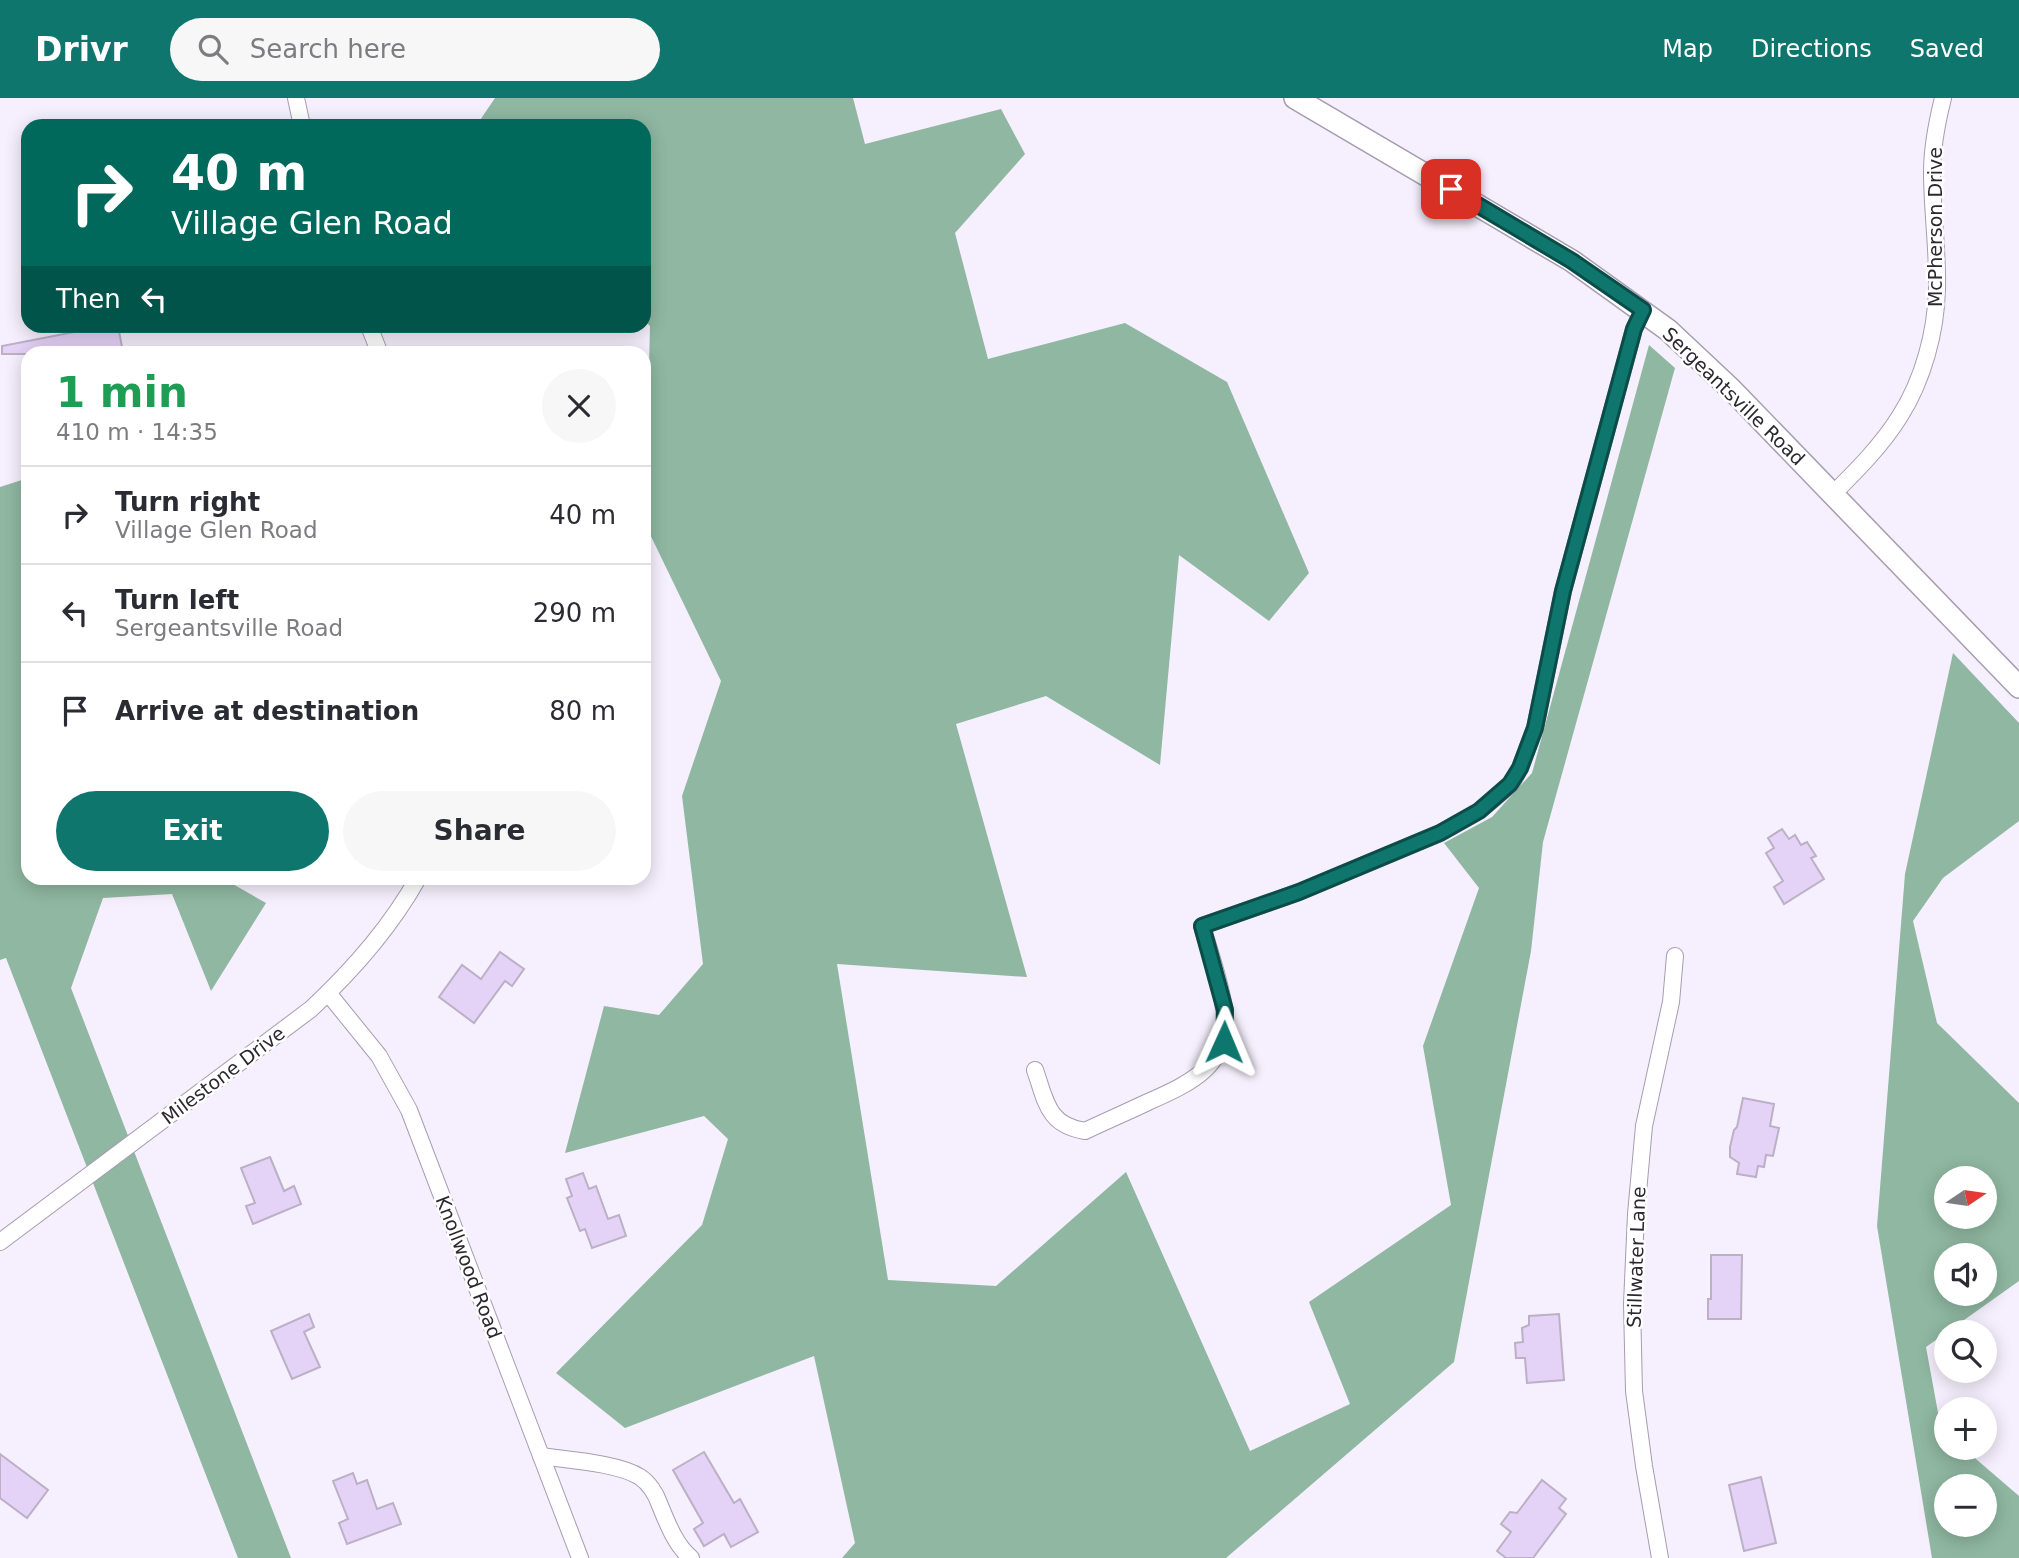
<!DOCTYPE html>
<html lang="en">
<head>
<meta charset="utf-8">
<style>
  :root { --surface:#fff; --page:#f7f7f7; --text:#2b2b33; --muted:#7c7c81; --line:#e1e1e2; --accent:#0f766e }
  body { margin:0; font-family:"DejaVu Sans",sans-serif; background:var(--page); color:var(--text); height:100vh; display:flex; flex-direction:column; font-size:26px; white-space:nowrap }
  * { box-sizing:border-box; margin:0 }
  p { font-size:23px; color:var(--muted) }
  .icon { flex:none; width:38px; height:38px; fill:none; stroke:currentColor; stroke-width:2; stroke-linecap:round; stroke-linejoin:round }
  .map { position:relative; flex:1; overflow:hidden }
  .drawer { position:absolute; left:21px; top:248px; width:630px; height:539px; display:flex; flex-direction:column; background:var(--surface); border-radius:21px; box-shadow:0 4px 18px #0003 }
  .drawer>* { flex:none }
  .banner { position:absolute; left:21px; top:21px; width:630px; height:214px; border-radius:21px; box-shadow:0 4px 18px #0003; background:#00695c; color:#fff; overflow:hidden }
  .needle { width:46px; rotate:77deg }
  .fabs { position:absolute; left:1934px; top:1068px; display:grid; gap:14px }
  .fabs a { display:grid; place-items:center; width:63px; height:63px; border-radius:50%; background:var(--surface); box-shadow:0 4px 18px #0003; font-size:35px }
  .pin { position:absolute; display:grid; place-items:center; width:60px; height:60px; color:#fff; margin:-30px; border-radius:14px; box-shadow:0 4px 10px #0006 }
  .me { position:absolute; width:77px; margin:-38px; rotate:1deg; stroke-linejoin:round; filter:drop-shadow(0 0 5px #0008) }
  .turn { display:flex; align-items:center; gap:24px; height:147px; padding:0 35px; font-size:32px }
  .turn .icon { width:91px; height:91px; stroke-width:2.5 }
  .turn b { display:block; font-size:49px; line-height:60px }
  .then { display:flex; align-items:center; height:66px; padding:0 35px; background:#0003; gap:14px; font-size:26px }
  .round { display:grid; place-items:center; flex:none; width:74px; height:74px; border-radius:37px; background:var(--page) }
  .overview { display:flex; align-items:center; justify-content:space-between; height:119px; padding:0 35px }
  h1 { font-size:42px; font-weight:600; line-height:52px; color:#1e9e55 }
  .cta { display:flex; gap:14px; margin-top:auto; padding:14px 35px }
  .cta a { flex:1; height:80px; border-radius:42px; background:var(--accent); color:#fff; font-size:28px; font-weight:600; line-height:80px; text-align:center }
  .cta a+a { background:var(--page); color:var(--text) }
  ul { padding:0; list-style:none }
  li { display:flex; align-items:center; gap:21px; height:98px; padding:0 35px; border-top:2px solid var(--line) }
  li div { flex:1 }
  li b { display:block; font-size:26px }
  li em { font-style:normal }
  header { display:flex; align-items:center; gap:42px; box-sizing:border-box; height:98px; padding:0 35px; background:var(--accent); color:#fff }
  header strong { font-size:33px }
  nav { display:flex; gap:38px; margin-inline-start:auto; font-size:24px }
  .search { width:490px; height:63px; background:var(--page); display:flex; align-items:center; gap:18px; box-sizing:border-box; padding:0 24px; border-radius:38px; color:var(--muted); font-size:26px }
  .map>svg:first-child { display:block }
</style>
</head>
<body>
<header>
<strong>Drivr</strong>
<div class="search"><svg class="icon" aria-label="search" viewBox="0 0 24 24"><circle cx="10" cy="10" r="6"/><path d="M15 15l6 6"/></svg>Search here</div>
<nav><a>Map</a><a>Directions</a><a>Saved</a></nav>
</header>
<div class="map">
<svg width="2019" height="1460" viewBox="0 0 2019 1460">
  <rect width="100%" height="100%" fill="#f6effd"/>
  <g fill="#8fb7a1" fill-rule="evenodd">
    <path d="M495,0H853L865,46L1001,11L1025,56L955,135L988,261L1125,225L1227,284L1309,475L1269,523L1179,457L1160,667L1046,598L956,626L1027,879L837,866L888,1182L996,1188L1126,1074L1250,1353L1350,1306L1309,1204L1451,1107L1423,948L1479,790L1444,745L1492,719L1532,675L1649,247L1675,270L1543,744L1531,853L1454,1264L1226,1460H842L855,1445L814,1258L625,1330L556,1275L702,1127L728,1041L704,1018L565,1055L604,908L659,917L703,866L682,698L721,583L645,426L650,228L644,222V28H476Z"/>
    <path d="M28,380V780L224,781L266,805L211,893L172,796L103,800L71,890L291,1460H238L6,860L0,862V389Z"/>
    <path d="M1953,555L2019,625V723L1943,780L1913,823L1937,925L2019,1005V1183L1926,1249L1941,1331L1946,1335V1349H1962L2019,1398V1460H1932L1877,1128L1905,776ZM1946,1080H1984V1118H1946ZM1946,1157H1984V1195H1946ZM1946,1388H1984V1426H1946Z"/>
  </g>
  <g fill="#e5d2f7" stroke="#bbb0c5" stroke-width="2">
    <path d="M105,228H118L123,254L115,256H2V248Z"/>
    <path d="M1782,731L1789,741L1795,737L1801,747L1807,744L1816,758L1811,760L1824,781L1784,806L1774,789L1783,783L1766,755L1774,750L1768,740Z"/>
    <path d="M500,854L524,871L512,888L505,883L474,925L439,899L462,867L481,881Z"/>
    <path d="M1743,1000L1774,1006L1770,1028L1779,1030L1773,1058L1766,1057L1764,1069L1758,1068L1756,1079L1737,1076L1739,1065L1730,1059V1049L1734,1032L1737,1029Z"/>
    <path d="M270,1059L284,1093L294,1088L301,1106L253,1126L246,1108L255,1105L241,1070Z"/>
    <path d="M583,1075L589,1091L596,1088L608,1121L619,1117L626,1138L592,1150L585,1131L580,1133L567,1100L572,1098L566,1081Z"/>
    <path d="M1711,1157H1742L1741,1221H1708V1201H1711Z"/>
    <path d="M309,1216L314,1229L304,1234L320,1269L292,1281L271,1233Z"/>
    <path d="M1559,1216L1564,1282L1527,1285L1525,1260H1516L1515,1245L1523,1244L1522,1230L1529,1227V1218Z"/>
    <path d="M704,1354L734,1405L740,1401L758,1434L731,1449L724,1436L704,1448L694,1431L703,1425L673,1372Z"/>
    <path d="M0,1356L48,1392L27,1420L0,1400Z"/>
    <path d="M353,1375L357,1386L367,1382L377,1411L393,1405L401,1426L347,1446L339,1425L348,1421L333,1383Z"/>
    <path d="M1761,1379L1776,1445L1744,1453L1729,1387Z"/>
    <path d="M1542,1382L1566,1401L1559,1410L1566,1416L1533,1460H1506L1497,1453L1511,1434L1501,1426L1510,1414L1517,1415Z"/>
  </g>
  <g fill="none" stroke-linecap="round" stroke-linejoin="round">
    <g stroke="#a79cb1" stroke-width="18">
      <g id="minor">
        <path d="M296,0L302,28"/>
        <path d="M369,228L380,256"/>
        <path d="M1834,395C1858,371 1882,347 1900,318C1923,282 1936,234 1937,191C1938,152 1932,113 1932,74C1932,49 1937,24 1943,0"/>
        <path d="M328,895L379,958L409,1012L580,1460"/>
        <path d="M1035,972C1046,1003 1047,1027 1085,1033C1106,1023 1127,1014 1148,1004C1191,985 1233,966 1224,910C1220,883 1210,855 1202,828L1299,794L1440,735L1479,713L1511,686L1520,670L1535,630L1563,493L1634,231L1643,212"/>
        <path d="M0,1144L311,911C353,872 390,830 418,780"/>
        <path d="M541,1358C568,1362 618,1365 640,1379C649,1385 656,1396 659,1405C667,1424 675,1447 691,1460"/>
        <path d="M1660,1460L1644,1368L1634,1293L1632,1206L1636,1116L1644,1028L1671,904L1675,858"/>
      </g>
    </g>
    <g stroke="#a79cb1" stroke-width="24">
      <path id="secondary" d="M1295,0L1572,163L1668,232L1732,292L2019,589"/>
    </g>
    <use href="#minor" stroke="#fff" stroke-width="16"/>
    <use href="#secondary" stroke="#fff" stroke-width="21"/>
  </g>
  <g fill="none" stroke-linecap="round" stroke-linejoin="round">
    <g stroke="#0a4d48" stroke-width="18">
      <path id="route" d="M1224,944L1225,912L1202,828L1299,794L1440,735L1479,713L1510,686L1520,670L1535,630L1563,493L1634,231L1643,212L1572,163L1451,91"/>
    </g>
    <use href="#route" stroke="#0f766e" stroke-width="12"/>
  </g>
  <g text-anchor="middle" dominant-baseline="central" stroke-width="5" stroke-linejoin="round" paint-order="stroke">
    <g font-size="19" fill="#2c2830" stroke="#fff">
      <text transform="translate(1935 129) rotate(-90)">McPherson Drive</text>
      <text transform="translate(1734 298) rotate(44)">Sergeantsville Road</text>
      <text transform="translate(223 977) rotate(-37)">Milestone Drive</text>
      <text transform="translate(1636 1159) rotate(-88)">Stillwater Lane</text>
      <text transform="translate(469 1169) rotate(69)">Knollwood Road</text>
    </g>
  </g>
</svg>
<div class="fabs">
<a><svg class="needle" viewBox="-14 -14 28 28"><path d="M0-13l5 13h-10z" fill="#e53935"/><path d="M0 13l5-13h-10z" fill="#7c7c81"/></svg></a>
<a><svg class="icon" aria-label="sound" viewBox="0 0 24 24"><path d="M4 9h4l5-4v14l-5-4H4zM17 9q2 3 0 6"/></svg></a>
<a><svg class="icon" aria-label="search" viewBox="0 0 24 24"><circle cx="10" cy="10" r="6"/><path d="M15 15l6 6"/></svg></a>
<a>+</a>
<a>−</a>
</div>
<div class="pin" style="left:1451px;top:91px;background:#d93025"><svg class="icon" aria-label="arrive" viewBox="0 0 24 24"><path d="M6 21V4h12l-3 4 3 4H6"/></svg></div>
<svg class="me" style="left:1224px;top:944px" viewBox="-20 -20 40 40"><path d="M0-17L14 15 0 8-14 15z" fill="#0f766e" stroke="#fff" stroke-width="4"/></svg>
<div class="banner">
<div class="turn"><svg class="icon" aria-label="right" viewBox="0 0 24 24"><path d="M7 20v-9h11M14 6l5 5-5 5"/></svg><div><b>40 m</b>Village Glen Road</div></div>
<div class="then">Then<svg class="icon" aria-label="left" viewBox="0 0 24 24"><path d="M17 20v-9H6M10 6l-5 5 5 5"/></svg></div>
</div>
<section class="drawer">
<div class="overview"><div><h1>1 min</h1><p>410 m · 14:35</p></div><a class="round"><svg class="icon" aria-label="close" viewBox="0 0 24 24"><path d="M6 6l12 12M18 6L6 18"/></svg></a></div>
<ul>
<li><svg class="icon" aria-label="right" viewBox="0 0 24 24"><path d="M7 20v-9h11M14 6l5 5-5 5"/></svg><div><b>Turn right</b><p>Village Glen Road</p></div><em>40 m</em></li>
<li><svg class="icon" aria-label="left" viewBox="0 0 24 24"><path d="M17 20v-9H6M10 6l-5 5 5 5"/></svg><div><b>Turn left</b><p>Sergeantsville Road</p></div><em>290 m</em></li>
<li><svg class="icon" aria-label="arrive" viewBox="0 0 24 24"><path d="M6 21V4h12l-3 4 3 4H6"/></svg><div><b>Arrive at destination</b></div><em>80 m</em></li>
</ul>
<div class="cta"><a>Exit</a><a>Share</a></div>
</section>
</div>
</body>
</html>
